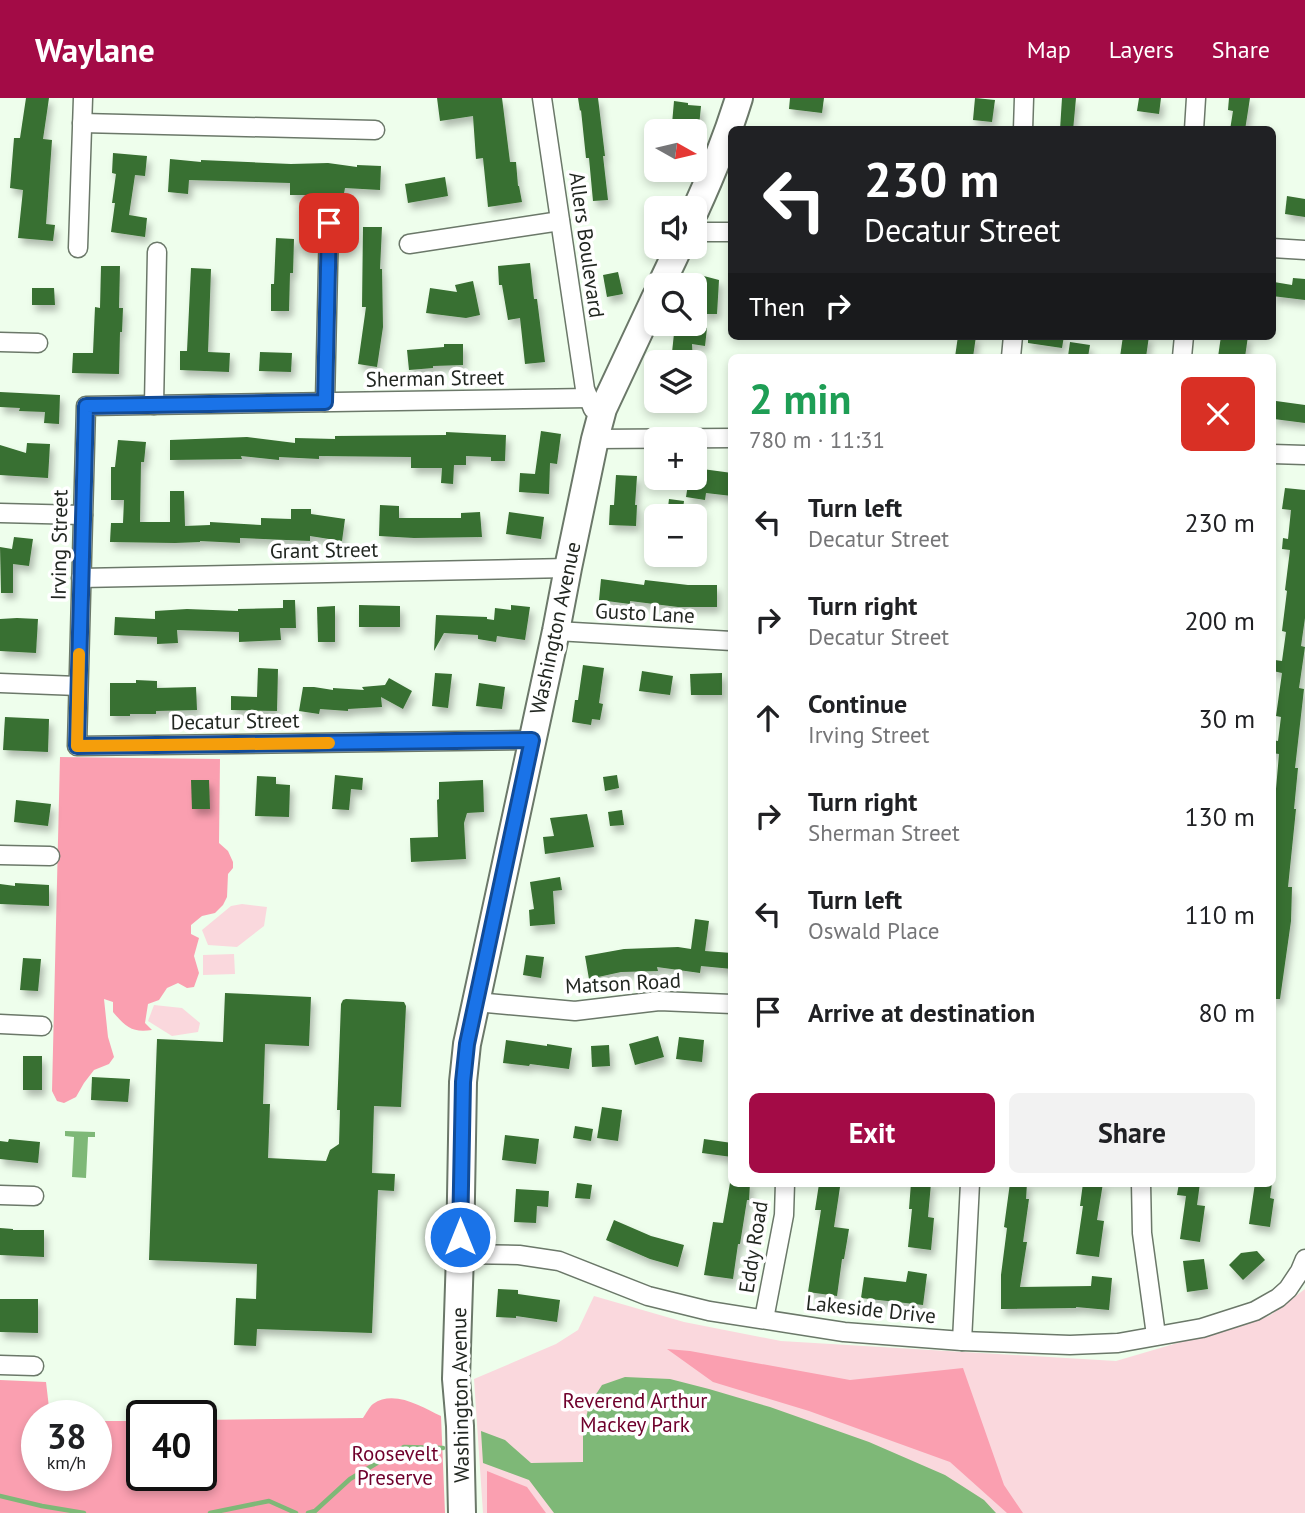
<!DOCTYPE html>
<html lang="en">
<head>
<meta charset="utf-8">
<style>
  :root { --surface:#fff; --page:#f2f2f2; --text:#202124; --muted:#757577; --accent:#a30b46 }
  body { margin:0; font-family:"PT Sans",sans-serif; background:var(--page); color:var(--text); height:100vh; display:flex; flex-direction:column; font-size:26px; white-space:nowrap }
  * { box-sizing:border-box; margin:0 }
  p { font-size:23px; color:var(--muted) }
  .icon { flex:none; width:38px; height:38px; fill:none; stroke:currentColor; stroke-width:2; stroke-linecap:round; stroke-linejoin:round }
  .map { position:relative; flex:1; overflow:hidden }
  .drawer { position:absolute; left:728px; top:256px; width:548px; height:833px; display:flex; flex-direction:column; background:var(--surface); border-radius:10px; box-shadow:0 4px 10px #0003 }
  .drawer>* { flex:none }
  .hud { position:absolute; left:728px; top:28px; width:548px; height:214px; border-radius:10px; box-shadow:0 4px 10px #0003; background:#202124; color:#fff; overflow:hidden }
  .needle { width:46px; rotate:98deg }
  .controls { position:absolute; left:644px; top:21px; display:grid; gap:14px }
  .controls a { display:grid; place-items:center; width:63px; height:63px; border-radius:10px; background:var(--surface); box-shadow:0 4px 10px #0003; font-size:35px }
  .speed { position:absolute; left:21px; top:1302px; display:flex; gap:14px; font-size:35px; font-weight:700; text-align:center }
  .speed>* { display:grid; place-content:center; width:91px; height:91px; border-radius:50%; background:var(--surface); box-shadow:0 4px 10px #0003; line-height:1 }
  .speed small { font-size:18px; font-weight:400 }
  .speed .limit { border:4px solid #111; border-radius:10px; background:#fff; color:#111 }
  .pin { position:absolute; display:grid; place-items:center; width:60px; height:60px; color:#fff; margin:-30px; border-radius:14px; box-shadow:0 4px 10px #0006 }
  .me { position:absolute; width:77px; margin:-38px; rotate:0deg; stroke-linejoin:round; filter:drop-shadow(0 0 5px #0008) }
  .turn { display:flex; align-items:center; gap:24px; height:147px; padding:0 21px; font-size:32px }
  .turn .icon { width:91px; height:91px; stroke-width:2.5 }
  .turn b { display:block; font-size:49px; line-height:60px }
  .then { display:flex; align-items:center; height:66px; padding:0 21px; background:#0003; gap:14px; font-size:26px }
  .round { display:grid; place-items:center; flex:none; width:74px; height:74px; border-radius:10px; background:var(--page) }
  .headline { display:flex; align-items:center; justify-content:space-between; height:119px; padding:0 21px }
  h1 { font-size:42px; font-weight:600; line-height:52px; color:#1e9e55 }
  .button { display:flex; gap:14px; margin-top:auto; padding:14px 21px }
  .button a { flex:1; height:80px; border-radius:10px; background:var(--accent); color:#fff; font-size:28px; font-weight:600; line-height:80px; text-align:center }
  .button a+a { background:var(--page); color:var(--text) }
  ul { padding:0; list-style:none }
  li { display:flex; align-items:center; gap:21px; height:98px; padding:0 21px }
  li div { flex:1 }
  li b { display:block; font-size:26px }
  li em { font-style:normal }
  header { display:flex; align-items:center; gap:42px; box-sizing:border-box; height:98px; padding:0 35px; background:var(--accent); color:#fff }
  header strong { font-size:33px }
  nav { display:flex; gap:38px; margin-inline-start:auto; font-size:24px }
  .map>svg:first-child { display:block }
</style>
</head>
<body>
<header>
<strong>Waylane</strong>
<nav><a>Map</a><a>Layers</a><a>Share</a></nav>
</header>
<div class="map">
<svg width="1305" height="1415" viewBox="0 0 1305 1415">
  <defs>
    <filter id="shadow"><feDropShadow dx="3.5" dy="6" stdDeviation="3.5" flood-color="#0004"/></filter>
  </defs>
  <rect width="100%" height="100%" fill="#eefeec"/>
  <g fill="#fad8dd">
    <path d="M242,806L267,809L264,828L237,849L208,847L202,832L231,808Z"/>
    <path d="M234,856L235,876L203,877V857Z"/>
    <path d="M154,907L182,910L200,925L198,934L172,938L148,923Z"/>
    <path d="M1305,1191V1415H483L474,1281L556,1246L578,1232L594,1198L684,1224L781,1243L1116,1263L1269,1218Z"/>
  </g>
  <g fill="#fa9fb0">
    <path d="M60,659L220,661L219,745L228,753L233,764V770L228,776L227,799L223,807L215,815L202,818L191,827V836L199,840L194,858L199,875L194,889L187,890L178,885L167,890L159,902L148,906L145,925L152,932C132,935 126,929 113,914V904L104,901L108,939L114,959L109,966L94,972L84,985L76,999L64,1005L57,1003L52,993Z"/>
    <path d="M667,1251L690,1253L850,1282L963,1270L1004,1387L1023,1415H1007L950,1364L809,1313L713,1284Z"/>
    <path d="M0,1282L46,1284L50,1318H37V1377H96V1323H142V1377H201V1322L363,1320C366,1316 369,1309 373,1306C394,1291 422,1309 441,1318L445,1415H0Z"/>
    <path d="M487,1373L527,1389L546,1415H487Z"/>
  </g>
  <g fill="#7eb877">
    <path d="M65,1033L95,1034V1039H88L86,1080L72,1079L74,1039L65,1038Z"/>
    <path d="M625,1279L670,1281L709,1291L770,1309L869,1344L945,1377L984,1402L996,1415H554L529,1382L483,1365L481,1333L505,1342L531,1365L583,1364V1334L589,1307L602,1287Z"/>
  </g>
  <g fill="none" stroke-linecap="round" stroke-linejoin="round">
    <g stroke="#7eb877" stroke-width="4.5">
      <path d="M0,1398L42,1408L84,1415"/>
      <path d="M210,1415L269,1403L296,1415"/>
      <path d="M308,1415L315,1413L350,1381L404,1349L443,1350"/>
    </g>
  </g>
  <g fill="#386f31" filter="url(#shadow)">
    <path d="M26,0H49L43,41L52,42L46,126L55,127L53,143L18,140L23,92L10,90L14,40H20Z"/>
    <path d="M437,0H502L510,64H516L518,88H519L522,104L488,109L483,60L476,61L473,18L440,23Z"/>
    <path d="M578,0H598L605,58H603L608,102L593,103L589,60H586L581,12L580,13Z"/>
    <path d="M790,0H824L822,15L789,11Z"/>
    <path d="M975,0L995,2L992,24L973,22Z"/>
    <path d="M1062,0H1076L1073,32H1060Z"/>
    <path d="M1139,0H1161L1159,16L1137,13Z"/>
    <path d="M1229,0H1250L1245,32H1230L1233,13L1228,12Z"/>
    <path d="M674,3L688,5V7L701,8L699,28L672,26Z"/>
    <path d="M113,55L147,58L145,78L135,77L129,117L147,120L145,139L111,134L115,105H112L116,76L112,75Z"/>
    <path d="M170,61L201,64V62L291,66L328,65L357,69V67L381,68L380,92L345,90L343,101L319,97H290V85L189,82L188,96L168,94Z"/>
    <path d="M445,79L448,98L408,105L405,86Z"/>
    <path d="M1287,98L1305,101V119L1285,116Z"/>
    <path d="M363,129H382L380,171H382L383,229L377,269L358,266L366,209H362Z"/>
    <path d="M276,140L294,141L293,175H290L289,213H271V186H274Z"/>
    <path d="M530,165L534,201H537L545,264L525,266L520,220L508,222L502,187H499L498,168Z"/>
    <path d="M101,168H120L119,210H123L122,234H120L119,276L72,275L73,255H93L95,209L100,210Z"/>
    <path d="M191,170L211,171L208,254L230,255L229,274L180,272V253H187Z"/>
    <path d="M618,174L623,196L607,199L603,177Z"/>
    <path d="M700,177L719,182L717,216H703V202L695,200V195Z"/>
    <path d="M1293,180L1305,181V202L1272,198L1274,184L1292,187Z"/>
    <path d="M473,183L480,217L466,220L426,215L430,190L457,194L455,187Z"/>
    <path d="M32,190H54L55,207H32Z"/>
    <path d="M675,226L707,230L705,248L692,246L693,264H671Z"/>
    <path d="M958,238H976L973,259H955Z"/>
    <path d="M1028,238H1064L1062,250L1028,245Z"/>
    <path d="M1123,238H1149L1146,259H1120Z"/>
    <path d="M1221,238H1248L1245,259H1218Z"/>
    <path d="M1070,244L1090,247L1088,259L1068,258Z"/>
    <path d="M444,246H463V267L433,268V270L409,272L407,252L444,249Z"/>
    <path d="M260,254L292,255L291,274L259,273Z"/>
    <path d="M0,294L60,297L59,326L44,325L45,314L19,313L20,310L0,309Z"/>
    <path d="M1276,303L1305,307V325L1274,321Z"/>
    <path d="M541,333L561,336L557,366L550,365L549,396L519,394L520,375L535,376Z"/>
    <path d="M446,334L506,337L505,363H491V359L466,358V367H454L453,386L441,385L442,370H411V359L319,358V361L279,359V362L241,358L242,361L170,362V342L247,339L295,345V340L335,341V338L446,337Z"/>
    <path d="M118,342L146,344L144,364H141L140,424H170V393H184L185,428L210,427V424L261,427V420L291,421V411H311V416L345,421L342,443L310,438V443L240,440V445L200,443V444L175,445L110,444L111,425H123L124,402H111V369H115Z"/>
    <path d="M27,345L50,346L48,380L0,377V347L26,355Z"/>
    <path d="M695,370L732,375V398L706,395L705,402L686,399L689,380H695Z"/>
    <path d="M616,377L637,378L635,407H637L636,428L609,427L610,407H614Z"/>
    <path d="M1285,390L1305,392V520L1301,548L1305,549L1299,590L1304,591L1295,670H1298L1294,711H1296L1288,789H1292L1291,823L1280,901H1272V760L1275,738L1272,737L1279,656L1272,655V642L1278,643L1281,619L1276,618L1282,575L1273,573L1275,562L1282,563L1286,534L1282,533L1287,493L1285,492L1290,452L1282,451L1283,440L1288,441L1291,412L1282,411Z"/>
    <path d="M669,401L684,403L682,418H667Z"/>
    <path d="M380,407L399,408V420H461V415L480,414L482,439L414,440L379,438Z"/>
    <path d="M509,414L544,419L541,441L506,436Z"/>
    <path d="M14,439L33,441L29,468L13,466V495H1L0,449L12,451Z"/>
    <path d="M601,481L644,487L645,482L688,487H717V509H678L630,503V506L599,502Z"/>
    <path d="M283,502H295L296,530H280L281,542L239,544V534L177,532L178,545L157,546V539L114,537L115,519L155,521V513L187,511L238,513V511L283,510Z"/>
    <path d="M359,507L400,508V529H359Z"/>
    <path d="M511,507L530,509L525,542L497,538L496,544L478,541V537L444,535L434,553L436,517L487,519V521L494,522L495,510L511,512Z"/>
    <path d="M335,508V544H318L317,509Z"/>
    <path d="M17,520L38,521L36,555L0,553V521Z"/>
    <path d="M583,567L604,570L599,605L603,606L600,622L592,621L591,627L572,624L575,602H578Z"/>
    <path d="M258,570L278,571L277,613L231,612V598L257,599Z"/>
    <path d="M642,573L673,578L670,597L639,593Z"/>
    <path d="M435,575L452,576L448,610L432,608Z"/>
    <path d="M722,575V597H691L690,576Z"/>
    <path d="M389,580L412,593L403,611L381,599L382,609L348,611V613L320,611L319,616L299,613L303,589H314L333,592V590L364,592L362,589L385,587Z"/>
    <path d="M136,582L157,583V590L196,589L197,612L156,613V616H130V618H110V585H136Z"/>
    <path d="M479,585L505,589L502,611L476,608Z"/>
    <path d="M5,619L49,621L48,654L3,652Z"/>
    <path d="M335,677L363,680L362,692L351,691L349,712L332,711Z"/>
    <path d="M617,677L619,690L605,693L603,679Z"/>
    <path d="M257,678L276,679V686L290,687L289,719L255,718Z"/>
    <path d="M191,682H209L210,711H192Z"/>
    <path d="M483,682L484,714L467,715L464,725L466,761L411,764L410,740L438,739L437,702L439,701V684Z"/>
    <path d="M16,702L51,706L48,728L14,724Z"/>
    <path d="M622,712L624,727L610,728L608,714Z"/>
    <path d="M587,716L594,749L545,756L543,739L554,738L550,720Z"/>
    <path d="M560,779L562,792L553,793L555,826L530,828L529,812L534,811L530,784Z"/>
    <path d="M15,785L49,787V808L0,806V786L15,788Z"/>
    <path d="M695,821L709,823L705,853L732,855V871L701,868L700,875L657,869L658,873L621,874L589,881L585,858L624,851L678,849L691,851Z"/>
    <path d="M526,857L544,859L541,880L523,877Z"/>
    <path d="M23,860L41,861L38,893L20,892Z"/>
    <path d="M225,895L311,899L309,948L265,946L263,1006H270L268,1060L326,1063L330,1052L339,1046L340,1012H337L341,906L343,902L346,901L404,904L406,908L401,1009L374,1008L372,1075L395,1076L394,1093L378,1092L372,1235L257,1231L256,1248L234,1247L236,1200L256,1201L257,1166L149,1162L157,941L223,944Z"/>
    <path d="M658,938L664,959L635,967L629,946Z"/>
    <path d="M679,939L704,942L702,964L676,961Z"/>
    <path d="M506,942L547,948V946L572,950L569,971L530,966L529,968L503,965Z"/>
    <path d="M609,947L610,968L592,969L591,948Z"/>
    <rect x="23" y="958" width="19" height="34"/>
    <path d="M92,979L130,981L128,1004L91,1002Z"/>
    <path d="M602,1009L622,1012L618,1043L597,1040Z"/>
    <path d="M575,1028L593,1031L591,1043L573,1040Z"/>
    <path d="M505,1037L539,1041L536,1066L502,1062Z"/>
    <path d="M9,1041L40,1044L38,1065L0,1061V1043L8,1044Z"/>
    <path d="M704,1041L732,1045V1059L702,1055Z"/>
    <path d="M577,1085L592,1087L590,1101L575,1100Z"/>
    <path d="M730,1085H750L749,1102H747L740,1146H738L733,1181L704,1177L713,1124L723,1125Z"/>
    <path d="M911,1085H931L928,1119L934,1120L931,1152L908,1149L912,1111H909Z"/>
    <path d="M1010,1085H1027L1026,1101H1029L1023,1144H1027L1020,1189L1091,1188L1092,1178L1112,1180L1109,1212L1076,1209V1210L1001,1211V1177L1007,1130L1004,1129Z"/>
    <path d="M1083,1085H1103L1097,1122L1104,1123L1099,1159L1076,1156L1083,1108H1080Z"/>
    <path d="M1179,1085H1200L1197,1107L1205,1108L1200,1144L1180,1141L1186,1098L1177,1097Z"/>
    <path d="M1255,1085H1272L1270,1100L1274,1101L1270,1129L1249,1126Z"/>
    <path d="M819,1086L840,1089L834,1129L849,1131L844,1161H842L837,1198L808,1194L821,1112H815Z"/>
    <path d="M516,1091L549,1093L548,1109L537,1108L536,1125L514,1124Z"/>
    <path d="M614,1122L651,1138L684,1147L678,1169L650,1161L606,1142Z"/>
    <path d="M0,1130L13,1131V1132H44V1159L0,1157Z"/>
    <path d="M1257,1153L1265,1162L1243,1182L1229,1167L1241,1155Z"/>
    <path d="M1204,1161L1208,1191L1187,1194L1183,1163Z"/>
    <path d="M908,1173L927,1176L923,1207L861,1200L864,1179L906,1184Z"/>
    <path d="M498,1191L518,1192V1196L560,1202L557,1224L516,1218V1220L496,1219Z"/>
    <path d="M0,1201H38V1235L0,1234Z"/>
  </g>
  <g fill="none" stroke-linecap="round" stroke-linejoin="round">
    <g stroke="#6b7869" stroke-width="21">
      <g id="street">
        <path d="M542,0L585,291L593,311"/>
        <path d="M82,25L375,32"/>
        <path d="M1023,32L1024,0"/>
        <path d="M1194,32L1196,0"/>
        <path d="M695,134H732"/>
        <path d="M409,146L560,123"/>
        <path d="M78,150L83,0"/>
        <path d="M1272,150L1305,152"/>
        <path d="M0,244L38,245"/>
        <path d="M1011,259L1013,238"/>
        <path d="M1182,259L1184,238"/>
        <path d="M325,304L329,125"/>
        <path d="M154,307L157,154"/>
        <path d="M595,341L732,340"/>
        <path d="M1272,356L1305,357"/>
        <path d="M0,415L83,417"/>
        <path d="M81,480L568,470"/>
        <path d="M556,533L732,543"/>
        <path d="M0,585L78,588"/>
        <path d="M532,642L77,648L86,308L589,300"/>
        <path d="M0,757L50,758"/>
        <path d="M476,904L575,913L659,903L732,906"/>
        <path d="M0,926L42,928"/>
        <path d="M1141,1085L1142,1135L1156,1237"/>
        <path d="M0,1097L34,1098"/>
        <path d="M460,1156L519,1157L559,1163L648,1198L709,1213L844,1234L962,1243L1070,1247L1118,1245L1202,1230L1255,1213L1278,1200L1288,1191L1300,1173L1305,1161"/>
        <path d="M764,1221L784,1117L785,1085"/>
        <path d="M962,1243L970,1085"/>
        <path d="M0,1267L34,1268"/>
      </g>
    </g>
    <g stroke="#6b7869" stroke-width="30">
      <g id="secondary">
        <path d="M695,113C712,76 727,39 739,0"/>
        <path d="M661,187L679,149"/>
        <path d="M462,1415L460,1328L456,1281L460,1156L463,984L467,946L556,533L568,470L595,341L603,311L656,198"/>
      </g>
    </g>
    <use href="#street" stroke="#fff" stroke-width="18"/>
    <use href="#secondary" stroke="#fff" stroke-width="26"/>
  </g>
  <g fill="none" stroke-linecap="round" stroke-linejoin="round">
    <g stroke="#114b97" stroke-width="18">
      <path id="route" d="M329,125L325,304L86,308L77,648L532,642L467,946L463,984L460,1139"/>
    </g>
    <use href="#route" stroke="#1a73e8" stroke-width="12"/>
    <path stroke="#f59e0b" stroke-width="12" d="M79,556L77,648L329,645"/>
  </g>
  <g text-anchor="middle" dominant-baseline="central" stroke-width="7" stroke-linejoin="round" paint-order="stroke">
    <g font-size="21" fill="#222721" stroke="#fff">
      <text transform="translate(587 147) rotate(82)">Allers Boulevard</text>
      <text transform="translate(435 280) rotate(-1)">Sherman Street</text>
      <text transform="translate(59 447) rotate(-89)">Irving Street</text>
      <text transform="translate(324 452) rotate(-1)">Grant Street</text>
      <text transform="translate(645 515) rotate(3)">Gusto Lane</text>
      <text transform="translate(555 530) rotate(-78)">Washington Avenue</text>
      <text transform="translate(235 623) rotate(-1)">Decatur Street</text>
      <text transform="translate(623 885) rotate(-3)">Matson Road</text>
      <text transform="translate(753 1149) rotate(-81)">Eddy Road</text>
      <text transform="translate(871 1211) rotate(6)">Lakeside Drive</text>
      <text transform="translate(460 1297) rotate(-91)">Washington Avenue</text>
    </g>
    <g font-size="21" fill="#6f002c" stroke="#fff">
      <text x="635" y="1302">Reverend Arthur<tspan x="635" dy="24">Mackey Park</tspan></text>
      <text x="395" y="1355">Roosevelt<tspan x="395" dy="24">Preserve</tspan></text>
    </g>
  </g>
</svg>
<div class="controls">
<a><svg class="needle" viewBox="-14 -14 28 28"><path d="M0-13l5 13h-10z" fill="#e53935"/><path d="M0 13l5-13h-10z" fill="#757577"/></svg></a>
<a><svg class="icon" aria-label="sound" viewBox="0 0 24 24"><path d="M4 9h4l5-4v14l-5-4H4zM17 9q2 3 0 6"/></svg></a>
<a><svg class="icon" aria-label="search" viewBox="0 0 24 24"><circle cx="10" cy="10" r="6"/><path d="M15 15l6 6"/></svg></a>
<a><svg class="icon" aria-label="layers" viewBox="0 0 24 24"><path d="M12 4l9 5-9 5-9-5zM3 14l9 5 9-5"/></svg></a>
<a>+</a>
<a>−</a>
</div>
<div class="speed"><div>38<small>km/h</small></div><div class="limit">40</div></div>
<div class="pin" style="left:329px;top:125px;background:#d93025"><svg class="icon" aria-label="arrive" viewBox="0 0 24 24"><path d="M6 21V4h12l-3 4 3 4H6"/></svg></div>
<svg class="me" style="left:460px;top:1139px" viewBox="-20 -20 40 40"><circle r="17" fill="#1a73e8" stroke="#fff" stroke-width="3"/><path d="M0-11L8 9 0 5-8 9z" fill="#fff"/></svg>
<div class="hud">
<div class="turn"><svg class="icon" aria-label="left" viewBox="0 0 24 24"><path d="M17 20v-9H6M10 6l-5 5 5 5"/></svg><div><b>230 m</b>Decatur Street</div></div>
<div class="then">Then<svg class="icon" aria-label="right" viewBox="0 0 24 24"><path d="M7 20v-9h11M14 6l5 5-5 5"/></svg></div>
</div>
<section class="drawer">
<div class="headline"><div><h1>2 min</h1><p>780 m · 11:31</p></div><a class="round" style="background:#d93025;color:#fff"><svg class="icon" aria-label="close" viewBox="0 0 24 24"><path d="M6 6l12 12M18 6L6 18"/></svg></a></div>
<ul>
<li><svg class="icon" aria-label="left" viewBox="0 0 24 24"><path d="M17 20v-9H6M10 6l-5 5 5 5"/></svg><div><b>Turn left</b><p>Decatur Street</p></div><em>230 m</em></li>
<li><svg class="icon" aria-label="right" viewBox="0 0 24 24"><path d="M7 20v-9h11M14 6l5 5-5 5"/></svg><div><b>Turn right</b><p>Decatur Street</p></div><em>200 m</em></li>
<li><svg class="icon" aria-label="ahead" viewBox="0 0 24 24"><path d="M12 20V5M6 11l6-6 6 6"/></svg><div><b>Continue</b><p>Irving Street</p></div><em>30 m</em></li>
<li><svg class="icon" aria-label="right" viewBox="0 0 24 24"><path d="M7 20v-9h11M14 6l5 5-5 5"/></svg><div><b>Turn right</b><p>Sherman Street</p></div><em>130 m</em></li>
<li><svg class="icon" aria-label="left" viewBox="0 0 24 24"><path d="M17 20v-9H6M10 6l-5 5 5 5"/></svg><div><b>Turn left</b><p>Oswald Place</p></div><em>110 m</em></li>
<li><svg class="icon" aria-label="arrive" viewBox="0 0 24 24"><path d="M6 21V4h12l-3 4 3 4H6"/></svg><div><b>Arrive at destination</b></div><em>80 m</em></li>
</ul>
<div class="button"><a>Exit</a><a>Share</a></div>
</section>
</div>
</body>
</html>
